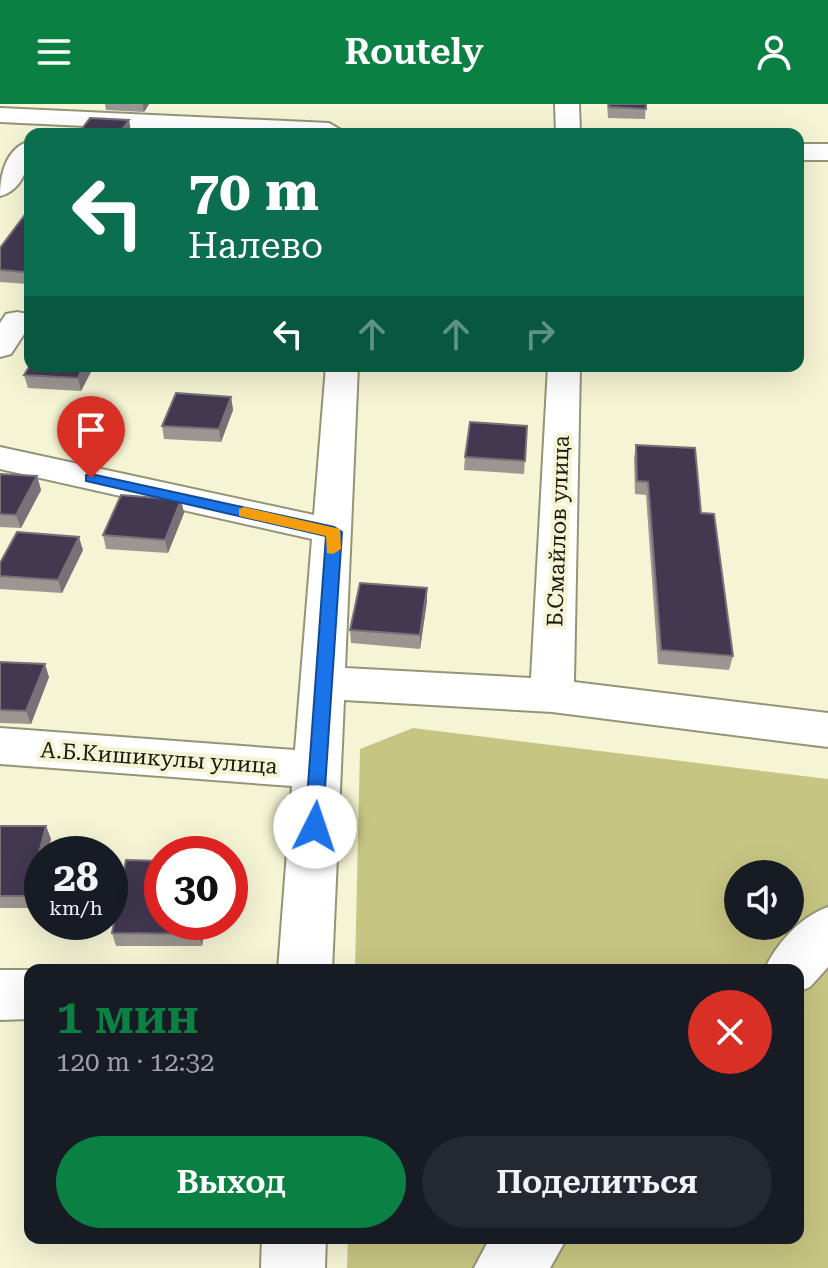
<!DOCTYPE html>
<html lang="ru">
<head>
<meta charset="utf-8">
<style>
  :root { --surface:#171b24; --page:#242831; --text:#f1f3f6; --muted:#9ea1a6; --accent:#0b8043 }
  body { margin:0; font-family:"Roboto Serif",serif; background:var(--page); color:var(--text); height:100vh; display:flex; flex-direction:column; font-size:30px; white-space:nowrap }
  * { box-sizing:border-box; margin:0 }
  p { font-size:26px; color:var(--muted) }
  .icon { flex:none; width:44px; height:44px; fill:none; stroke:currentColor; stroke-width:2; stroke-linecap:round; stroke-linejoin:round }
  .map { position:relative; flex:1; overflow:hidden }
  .drawer { position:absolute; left:24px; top:860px; width:780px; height:280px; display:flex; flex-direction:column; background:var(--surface); border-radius:16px; box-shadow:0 8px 32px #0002 }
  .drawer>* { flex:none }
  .hud { position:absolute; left:24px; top:24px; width:780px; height:244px; border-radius:16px; box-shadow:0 8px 32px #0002; background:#0b6e4f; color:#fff; overflow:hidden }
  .controls { position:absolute; left:724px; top:756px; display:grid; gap:16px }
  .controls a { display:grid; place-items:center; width:80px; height:80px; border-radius:50%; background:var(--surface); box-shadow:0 8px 32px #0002; font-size:40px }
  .speed { position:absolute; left:24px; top:732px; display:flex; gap:16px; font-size:40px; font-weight:700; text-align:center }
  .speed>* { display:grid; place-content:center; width:104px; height:104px; border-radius:50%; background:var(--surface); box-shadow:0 8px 32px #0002; line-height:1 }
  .speed small { font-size:20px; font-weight:400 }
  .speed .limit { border:12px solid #d22; background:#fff; color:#111 }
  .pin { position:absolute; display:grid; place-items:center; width:68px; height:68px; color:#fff; margin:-82px -34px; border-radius:50% 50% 50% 0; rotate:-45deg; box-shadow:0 0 8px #0007 }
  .pin .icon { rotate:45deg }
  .me { position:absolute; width:88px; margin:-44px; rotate:4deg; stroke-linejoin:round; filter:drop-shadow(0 0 6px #0008) }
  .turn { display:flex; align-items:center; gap:28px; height:168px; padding:0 32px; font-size:36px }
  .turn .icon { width:104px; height:104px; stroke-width:2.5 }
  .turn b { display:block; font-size:56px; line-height:68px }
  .lanes { display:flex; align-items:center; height:76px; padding:0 32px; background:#0003; justify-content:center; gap:40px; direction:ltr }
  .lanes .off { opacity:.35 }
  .round { display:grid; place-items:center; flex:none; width:84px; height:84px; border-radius:42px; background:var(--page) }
  .overview { display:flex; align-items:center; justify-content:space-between; height:136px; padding:0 32px }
  h1 { font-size:48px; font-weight:600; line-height:60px; color:var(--accent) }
  .cta { display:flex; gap:16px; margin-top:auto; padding:16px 32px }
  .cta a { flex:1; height:92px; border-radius:48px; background:var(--accent); color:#fff; font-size:32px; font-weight:600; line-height:92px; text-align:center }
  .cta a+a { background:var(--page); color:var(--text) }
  header { display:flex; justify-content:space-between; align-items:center; height:104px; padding:0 32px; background:var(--accent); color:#fff; font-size:36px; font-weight:600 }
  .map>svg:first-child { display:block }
</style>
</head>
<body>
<header><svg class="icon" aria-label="menu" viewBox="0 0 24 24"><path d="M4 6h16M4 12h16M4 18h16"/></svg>Routely<svg class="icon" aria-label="person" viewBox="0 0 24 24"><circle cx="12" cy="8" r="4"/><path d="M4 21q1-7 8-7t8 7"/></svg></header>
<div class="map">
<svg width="828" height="1164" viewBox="0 0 828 1164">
  <rect width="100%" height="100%" fill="#f5f4d4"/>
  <path fill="#c7c582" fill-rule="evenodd" d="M413,624L828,675V1164H347L348,1134H798V866H355L360,645ZM738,770H790V822H738Z"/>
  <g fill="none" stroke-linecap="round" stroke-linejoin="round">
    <g stroke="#959477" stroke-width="4">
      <g id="minor">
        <path d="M555,0H579L580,30H556Z"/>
        <path d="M0,4L329,19L341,26L338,30H257L0,18Z"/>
        <path d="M30,37C30,59 24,86 0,92C0,70 6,44 30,37Z"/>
        <rect x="798" y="40" width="30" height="16"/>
        <path d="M17,208L28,210L30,221L11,250L0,253V219L6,210Z"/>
        <path d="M326,262H358L345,564L531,574L548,262H580L574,578L828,609V643L552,608L344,596L332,866H278L292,682L0,660V624L295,646L312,435L0,365V343L314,411Z"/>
        <path d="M828,803V863L810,883L798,888V866H764C777,839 800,813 828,803Z"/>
        <path d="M0,866H33L30,915L0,916Z"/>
        <path d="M262,1134H326L325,1164H261Z"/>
        <path d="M490,1134H567L550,1164H474Z"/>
      </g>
    </g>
    <use href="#minor" fill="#fff" fill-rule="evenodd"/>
  </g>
  <g fill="#9c9692">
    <path d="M105,0H149L144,8L106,6Z"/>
    <path d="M607,0H646L645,15L608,14Z"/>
    <path d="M30,104V176L27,180L0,178V144Z"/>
    <path d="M94,262L81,287L28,284L24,271Z"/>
    <path d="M231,293L233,306L221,338L164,335L162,322Z"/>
    <path d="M527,322L524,370L464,366L465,353Z"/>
    <path d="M636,341L701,409L733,552L729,566L658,560L646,391L635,390L634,354Z"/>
    <path d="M0,370L37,372L41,386L21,424L0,423Z"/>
    <path d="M181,396L184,409L168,449L106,445L103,431Z"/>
    <path d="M83,446L62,489L0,485V459Z"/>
    <path d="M427,497L420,545L351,539L350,526Z"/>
    <path d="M0,558L49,573L31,620L0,619Z"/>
    <path d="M0,722H46L51,735L33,804H0Z"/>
    <path d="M206,818L202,842H116L112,829Z"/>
  </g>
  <g fill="#787178">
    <path d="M143,0H149L144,8Z"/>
    <path d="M129,16L131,27L129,30H119Z"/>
    <path d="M30,158V176L27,180L24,168Z"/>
    <path d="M84,262H94L81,287L78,274Z"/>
    <path d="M231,293L233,306L221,338L219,325Z"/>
    <path d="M37,372L41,386L21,424L16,411Z"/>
    <path d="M181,396L184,409L168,449L165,436Z"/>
    <path d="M79,433L83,446L62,489L58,476Z"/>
    <path d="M427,484V497L420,545V531Z"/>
    <path d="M45,560L49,573L31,620L26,607Z"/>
    <path d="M46,722L51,735L47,750H42V770L33,804L28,792Z"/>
    <path d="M201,818H206L202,842L199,830Z"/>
  </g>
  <g fill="#423951" stroke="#787178" stroke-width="2">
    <path d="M609,0H646V5L609,3Z"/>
    <path d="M90,14L129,16L119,30H78Z"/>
    <path d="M251,25L291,27L290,30H248Z"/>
    <path d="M30,104V158L24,168L0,166V144Z"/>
    <path d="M30,261V262H84L78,274L24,271Z"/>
    <path d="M176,289L231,293L219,325L162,322Z"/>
    <path d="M470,318L527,322L525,357L465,353Z"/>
    <path d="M636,341L695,344L701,409L714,410L733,552L661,546L648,378L637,377Z"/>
    <path d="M0,370L37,372L16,411L0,410Z"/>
    <path d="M121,391L181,396L165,436L103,431Z"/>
    <path d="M17,428L79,433L58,476L0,472V459Z"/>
    <path d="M360,479L427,484L420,531L350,526Z"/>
    <path d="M0,558L45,560L26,607L0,606Z"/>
    <path d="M0,722H46L28,792H0Z"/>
    <path d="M126,756L162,757V818H201L199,830L112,829Z"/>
  </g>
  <path fill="#1a73e8" stroke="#114b97" stroke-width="2" d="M91,370L334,423L342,428L322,729H308L305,723L326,432L86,377V371Z"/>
  <path fill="#f59e0b" d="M244,403L340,425L341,445L333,450L327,449L326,432L239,412V405Z"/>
  <g text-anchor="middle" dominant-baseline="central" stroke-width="8" stroke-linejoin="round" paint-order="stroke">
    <g font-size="22" fill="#18180d" stroke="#f5f4d4">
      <text transform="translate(558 427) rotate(-88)">Б.Смайлов улица</text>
      <text transform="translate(159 654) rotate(4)">А.Б.Кишикулы улица</text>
    </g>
  </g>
</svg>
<div class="controls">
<a><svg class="icon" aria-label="sound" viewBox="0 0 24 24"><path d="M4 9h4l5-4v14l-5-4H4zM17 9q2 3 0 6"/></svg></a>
</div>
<div class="speed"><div>28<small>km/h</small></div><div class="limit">30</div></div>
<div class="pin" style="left:91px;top:374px;background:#d93025"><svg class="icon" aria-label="arrive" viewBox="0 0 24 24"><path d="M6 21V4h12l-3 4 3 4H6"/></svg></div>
<svg class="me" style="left:315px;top:723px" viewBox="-20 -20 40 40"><circle r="19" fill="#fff"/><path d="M0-13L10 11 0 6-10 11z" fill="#1a73e8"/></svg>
<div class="hud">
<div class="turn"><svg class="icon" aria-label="left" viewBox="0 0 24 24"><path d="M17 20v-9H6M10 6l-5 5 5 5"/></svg><div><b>70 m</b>Налево</div></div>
<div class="lanes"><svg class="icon" aria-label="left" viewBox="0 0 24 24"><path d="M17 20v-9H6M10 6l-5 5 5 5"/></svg><svg class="icon off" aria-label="ahead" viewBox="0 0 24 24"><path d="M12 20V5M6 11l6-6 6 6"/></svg><svg class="icon off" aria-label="ahead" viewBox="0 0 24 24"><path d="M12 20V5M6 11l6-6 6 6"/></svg><svg class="icon off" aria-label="right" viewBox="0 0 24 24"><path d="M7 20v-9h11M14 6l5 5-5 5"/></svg></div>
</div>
<section class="drawer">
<div class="overview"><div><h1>1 мин</h1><p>120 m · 12:32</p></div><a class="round" style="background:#d93025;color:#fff"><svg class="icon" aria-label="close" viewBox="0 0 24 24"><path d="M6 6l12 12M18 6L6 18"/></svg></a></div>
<div class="cta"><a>Выход</a><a>Поделиться</a></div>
</section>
</div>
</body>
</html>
